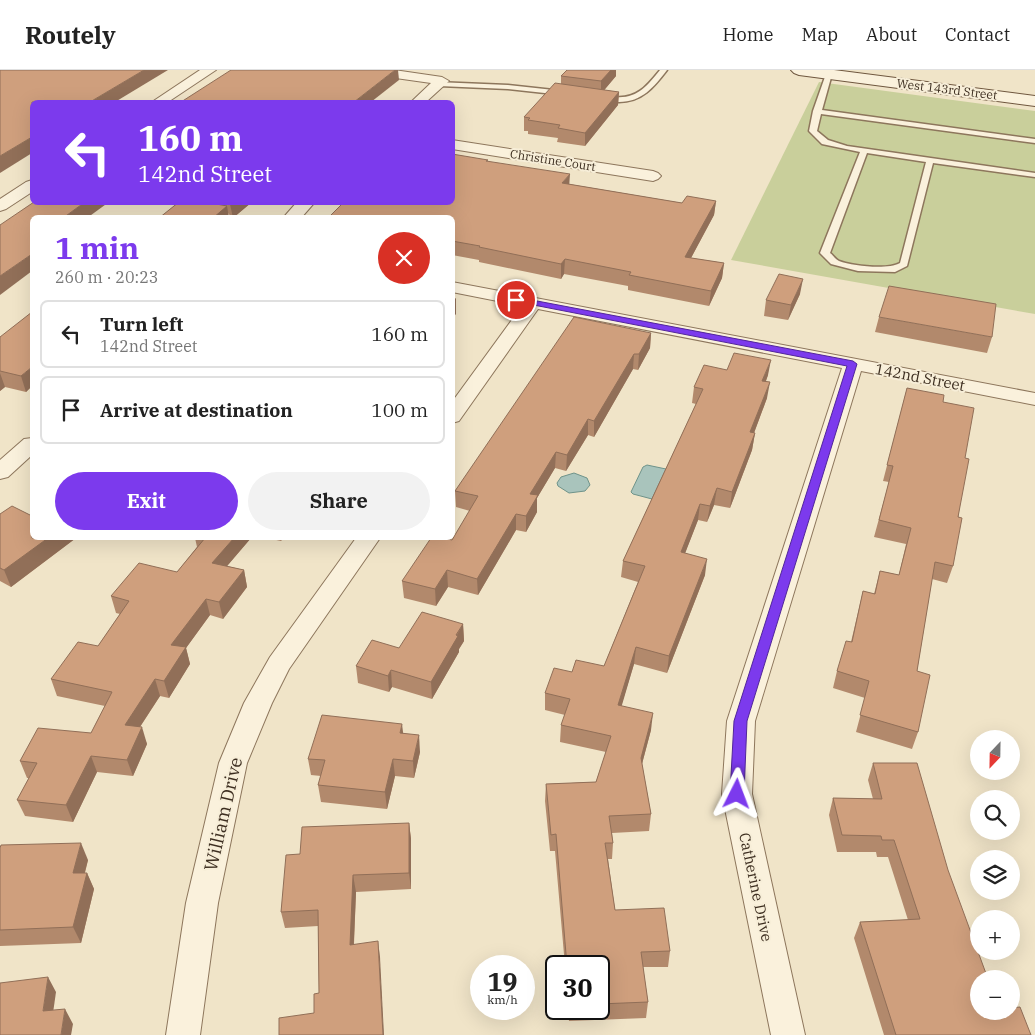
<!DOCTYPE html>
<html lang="en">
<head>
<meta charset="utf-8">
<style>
  :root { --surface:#fff; --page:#f2f2f2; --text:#222; --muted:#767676; --line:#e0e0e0; --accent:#7c3aed }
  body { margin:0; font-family:"IBM Plex Serif",serif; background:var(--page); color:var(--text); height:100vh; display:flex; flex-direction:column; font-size:19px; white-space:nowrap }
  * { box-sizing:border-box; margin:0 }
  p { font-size:16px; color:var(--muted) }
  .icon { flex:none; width:28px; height:28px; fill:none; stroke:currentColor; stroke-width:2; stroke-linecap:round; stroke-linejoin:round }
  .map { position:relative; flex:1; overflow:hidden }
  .sheet { position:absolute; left:30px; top:145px; width:425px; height:325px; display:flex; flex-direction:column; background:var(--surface); border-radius:8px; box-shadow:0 5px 20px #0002 }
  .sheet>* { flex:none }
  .top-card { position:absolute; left:30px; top:30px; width:425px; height:105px; border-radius:8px; box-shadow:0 5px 20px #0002; background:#7c3aed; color:#fff; overflow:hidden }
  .needle { width:32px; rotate:202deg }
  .buttons { position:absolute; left:970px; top:660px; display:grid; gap:10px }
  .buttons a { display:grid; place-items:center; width:50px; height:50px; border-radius:50%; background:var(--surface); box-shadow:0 5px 20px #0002; font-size:25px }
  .speed { position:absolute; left:470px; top:885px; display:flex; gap:10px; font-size:25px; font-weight:700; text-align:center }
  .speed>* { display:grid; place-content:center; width:65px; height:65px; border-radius:50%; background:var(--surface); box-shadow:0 5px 20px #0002; line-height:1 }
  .speed small { font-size:12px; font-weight:400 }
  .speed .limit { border:2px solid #111; border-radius:8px; background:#fff; color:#111 }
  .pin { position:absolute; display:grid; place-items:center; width:42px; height:42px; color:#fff; margin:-21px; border:2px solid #fff; border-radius:50%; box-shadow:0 1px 5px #0007 }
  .me { position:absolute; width:55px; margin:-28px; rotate:3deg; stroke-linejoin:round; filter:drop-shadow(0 0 4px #0008) }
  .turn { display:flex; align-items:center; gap:18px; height:105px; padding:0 25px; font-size:22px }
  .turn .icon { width:65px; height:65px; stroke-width:2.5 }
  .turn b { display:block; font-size:35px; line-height:42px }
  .round { display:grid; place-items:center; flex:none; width:52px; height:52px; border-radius:26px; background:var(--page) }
  .overview { display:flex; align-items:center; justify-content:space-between; height:85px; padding:0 25px }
  h1 { font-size:30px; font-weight:800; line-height:38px; color:var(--accent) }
  .cta { display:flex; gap:10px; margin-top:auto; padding:10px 25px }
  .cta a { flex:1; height:58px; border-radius:30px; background:var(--accent); color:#fff; font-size:20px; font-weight:800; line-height:58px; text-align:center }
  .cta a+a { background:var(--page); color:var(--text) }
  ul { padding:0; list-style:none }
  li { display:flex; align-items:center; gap:15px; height:68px; margin:0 10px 8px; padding:0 15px; border:2px solid var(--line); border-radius:8px }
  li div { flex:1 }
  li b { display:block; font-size:19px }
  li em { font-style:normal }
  header { display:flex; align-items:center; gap:30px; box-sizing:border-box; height:70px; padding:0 25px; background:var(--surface); border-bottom:1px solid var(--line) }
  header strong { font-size:24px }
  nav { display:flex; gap:28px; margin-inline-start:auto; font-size:18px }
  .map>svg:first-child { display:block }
</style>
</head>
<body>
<header>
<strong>Routely</strong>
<nav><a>Home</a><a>Map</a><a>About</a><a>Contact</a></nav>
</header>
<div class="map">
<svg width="1035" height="965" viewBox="0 0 1035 965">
  <rect width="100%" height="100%" fill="#f0e4c8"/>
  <path fill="#c9cf9b" d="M819,12L1035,41V244L731,190Z"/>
  <g fill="#a9c4bc" stroke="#6f938a">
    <path d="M647,395L666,399L652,429L633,424L631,422L643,397Z"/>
    <path d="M574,403L587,408L590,415L585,421L569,423L558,416L557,413L561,407Z"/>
  </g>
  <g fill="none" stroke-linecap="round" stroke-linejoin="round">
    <g stroke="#8d765c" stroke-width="3">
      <g id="lane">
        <path d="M660,0H667C654,17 642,32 619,32C612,31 605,31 599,28C604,25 609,27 615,27C637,29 647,16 660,0Z"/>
        <path d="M829,2L832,4L822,40L1035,69V73L821,44L817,61L828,70L847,76L1035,103V107L933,93L907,196L895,202L858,201L831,194L820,183L860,82L822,74L809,61L813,41L826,4ZM867,83L926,92L900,193C887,200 853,196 839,191C835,189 833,185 830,183Z"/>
        <path d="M436,12L508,15L563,21L567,23L563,25L508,19L439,16L435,14Z"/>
      </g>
    </g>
    <g stroke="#8d765c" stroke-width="2">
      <g id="street">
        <path d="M200,0H216L168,32H152Z"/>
        <path d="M360,0H394L442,7L449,11L426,32H411L431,13L367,4Z"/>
        <path d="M452,70L653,101L658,103L661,106L658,109L653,111L452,79Z"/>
        <path d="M32,110V122L6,139L0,141V129L26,112Z"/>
        <path d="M297,132H315L301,148H283Z"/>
        <path d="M452,212L1035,323V335L861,301L755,651L752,724L805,965H771L722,724L727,651L842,298L538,239L459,351L452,353V332L522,236L452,222Z"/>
        <path d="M32,368V385L8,407L0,409V390L24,369Z"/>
        <path d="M356,468H380L289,599L272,633L247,693L218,833L200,965H166L186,833L219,693L244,633L270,587Z"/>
      </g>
    </g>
    <g stroke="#6f573f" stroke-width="2">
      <path id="secondary" d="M791,0H834L1035,26V36L799,5L794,3Z"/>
    </g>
    <use href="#lane" fill="#faf1dc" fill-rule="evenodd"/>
    <use href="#street" fill="#faf1dc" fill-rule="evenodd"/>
    <use href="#secondary" fill="#faf1dc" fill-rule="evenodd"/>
  </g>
  <g fill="#b2896c">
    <path d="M567,0H616V6L604,20L619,22L618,35L585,76L557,72L558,68L528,64V61H524V47L561,14V6Z"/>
    <path d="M488,92L569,114L682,133L716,131L714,145L691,188L724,193L722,208L709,236L628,220V216L564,204L561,209L479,192V190L452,185V148Z"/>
    <path d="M219,132H252L233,148H232L228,143L229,148H159L221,135Z"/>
    <path d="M800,224L788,250L764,246L766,230Z"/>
    <path d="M879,247L992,267L987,283L875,262Z"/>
    <path d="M651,263L650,278L638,300L633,299L594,367L588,365L566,401L555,398L537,428V442L526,462L516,460L478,525L448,517L436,536L404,528L402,511L452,470L470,441L456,437L455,421Z"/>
    <path d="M0,267L32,316L26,322L5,317L0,321Z"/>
    <path d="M727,300L768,305L766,311L767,328L754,363H755L752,380L730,438L714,435L707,452L698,450L685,483L705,505L667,603L634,594L621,636L651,660L642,694L651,744L649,761L612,763L613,773L612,789H608L615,840L670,881L668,897H643L648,932L646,948L569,951L568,939H599V896H565L555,781H550L545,731L546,714L596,712L606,682L560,672L561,655L565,645L545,640V623L572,602L604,596L638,512L621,507L623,491L696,334L692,333L694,317Z"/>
    <path d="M907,318L943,332L965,388L953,496L947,513L932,509L917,601L918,662L912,679L856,662L865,628L833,618L837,601L851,572L863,521L874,524L880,501L899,505L906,474L874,467L889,412L883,411Z"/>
    <path d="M0,444L32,468H76L11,517L0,511Z"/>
    <path d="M195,468H251L227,496L244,500L247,517L223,549L210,545L186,578L190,594L169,628L160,626L140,657L147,674L133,706L97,702L73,752L25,746L17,730L29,708H27L20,691L91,663L105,636L57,626L51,609L98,576L120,544L116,543L111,526L177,502L197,477Z"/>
    <path d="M267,468H284L281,471Z"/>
    <path d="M463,554L464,571L459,579V582L432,629L392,617L389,622L358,613L356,596L399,578Z"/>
    <path d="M403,663L420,682L414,708L395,706L387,739L321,732L318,715L321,706L311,705L308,689Z"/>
    <path d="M873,693L979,941L1031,965H884L854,868L860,852L908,850L888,787H877L876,782H837L829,745L833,728L873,729L868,710Z"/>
    <path d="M409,753L411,769V819L356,822L354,874L380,887L314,943L319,923L318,856L285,858L281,842L300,784Z"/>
    <path d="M0,778L88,790L85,803H87L94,819L81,873L0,876Z"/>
  </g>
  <g fill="#916f58">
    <path d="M144,0H168L115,32H90Z"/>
    <path d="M395,0H398L399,10L371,32H354Z"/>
    <path d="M611,0H616V6L601,24V11Z"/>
    <path d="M619,22L618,35L585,76V63Z"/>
    <path d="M32,67V83L0,103V86Z"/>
    <path d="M570,104L569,118L562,113Z"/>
    <path d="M716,131L714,145L684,201L685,187Z"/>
    <path d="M85,132H109L87,148H63Z"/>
    <path d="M232,132H252L233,148L230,134Z"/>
    <path d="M227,136L229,148H213Z"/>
    <path d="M32,184V201L0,225V206Z"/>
    <path d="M565,189L564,204L561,209V194Z"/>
    <path d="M724,193L722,208L709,236L711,221Z"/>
    <path d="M803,209L800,224L788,250L791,235Z"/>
    <path d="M456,229V244L452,249V233Z"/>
    <path d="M651,263L650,278L638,300L639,284Z"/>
    <path d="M634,284L633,299L594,367V351Z"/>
    <path d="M771,290L768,305L760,326L762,311Z"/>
    <path d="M32,297V316L26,322L21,306Z"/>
    <path d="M0,303L5,317L0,321Z"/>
    <path d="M770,312L767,328L748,379L750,362Z"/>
    <path d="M588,349V365L566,401L567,385Z"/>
    <path d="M755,363L752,380L730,438L732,422Z"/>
    <path d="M556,382L555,398L537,428V442L526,462V446L530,424Z"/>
    <path d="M717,418L714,435L707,452L710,436Z"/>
    <path d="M700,434L698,450L679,499L681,482Z"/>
    <path d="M516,444V460L478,525L477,509Z"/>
    <path d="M48,468H76L11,517L4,500Z"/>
    <path d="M234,468H251L216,509L212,493Z"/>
    <path d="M707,489L705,505L667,603L669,586Z"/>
    <path d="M244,500L247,517L223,549L219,532Z"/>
    <path d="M447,500L448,517L436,536L435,519Z"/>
    <path d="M206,529L210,545L186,578L190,594L169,628L164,611L171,575Z"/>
    <path d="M463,554L464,571L459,579V582L432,629L431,612Z"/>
    <path d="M636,577L634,594L617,652L618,635Z"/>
    <path d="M391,600L392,617L389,622L388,606Z"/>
    <path d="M155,609L160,626L130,672L125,655Z"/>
    <path d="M653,643L651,660L639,705L641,688Z"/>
    <path d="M402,654L404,670L400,663Z"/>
    <path d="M142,657L147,674L133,706L127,690Z"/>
    <path d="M419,665L420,682L414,708L413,691Z"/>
    <path d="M91,686L97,702L73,752L66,735Z"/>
    <path d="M393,689L395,706L387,739L385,722Z"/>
    <path d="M409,753L411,769V819L409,803Z"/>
    <path d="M81,773L88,790L80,820L73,803Z"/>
    <path d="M87,803L94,819L81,873L73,857Z"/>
    <path d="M353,805L356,822L353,891L350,875Z"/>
    <path d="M378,871L380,887L384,965H383Z"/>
    <path d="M48,907L56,922L51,957L43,941Z"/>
    <path d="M65,939L73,954L71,965H61Z"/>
  </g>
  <g fill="#cf9f7d" stroke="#916f58">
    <path d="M0,0H144L90,32H32V67L0,86Z"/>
    <path d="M231,0H395L354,32H181Z"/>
    <path d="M567,0H611L601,11L561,6Z"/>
    <path d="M555,13L619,22L585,63L558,58L560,55L528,50L530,48L524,47Z"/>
    <path d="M452,84L488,90L486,91L570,104L562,113L682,133L687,126L716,131L685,187L724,193L711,221L629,205L631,202L565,189L561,194L479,177L480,176L452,171V148H328L344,132H452Z"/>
    <path d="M34,132H85L63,148H32V184L0,206V155Z"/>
    <path d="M179,132H206L227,136L213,148H159Z"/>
    <path d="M779,204L803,209L791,235L766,230Z"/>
    <path d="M889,216L996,234L992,267L879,247Z"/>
    <path d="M452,228L456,229L452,233Z"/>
    <path d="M32,242V297L21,306L0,301V267Z"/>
    <path d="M574,247L651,263L639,284H634L594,351L588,349L567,385L556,382L530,424L538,425L526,446L516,444L477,509L447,500L435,519L402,511L431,468H444L452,470L478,426L455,421Z"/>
    <path d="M734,283L771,290L762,311L770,312L750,362L755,363L732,422L717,418L710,436L700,434L681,482L707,489L669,586L636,577L618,635L653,643L641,688L651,744L609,746L613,773H605L615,840L664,838L670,881L641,882L648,932L599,934V896H567L556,764L551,765L546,714L596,712L611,666L561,655L570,629L545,623L554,598L572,602L576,590L604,596L645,496L623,491L703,319L694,317L704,295L727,300Z"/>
    <path d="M907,318L944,325L943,332L974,338L965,388L969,389L958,447L962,448L953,496L935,492L917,601L930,605L918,662L860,645L869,611L837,601L846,571L852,572L863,521L875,524L880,501L899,505L911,458L879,450L893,396L887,395Z"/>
    <path d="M12,436L32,446V468H48L4,500L0,498V444Z"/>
    <path d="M205,468H234L212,493L244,500L219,532L206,529L171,575L186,577L164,611L155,609L125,655L142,657L127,690L91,686L66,735L17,730L37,693L20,691L38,658L91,663L112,622L51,609L78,572L98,576L129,531L111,526L139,493L177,502Z"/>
    <path d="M422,542L463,554L456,565L458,566L431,612L391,600L388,606L356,596L372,570L399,578Z"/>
    <path d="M322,645L402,654L400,663L419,665L413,691L393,689L385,722L318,715L325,690L308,689Z"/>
    <path d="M873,693H917L948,800L988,909H979V941H1011V938L1020,937L1031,965H896L860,852L920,849L894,770H882L881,766L842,765L833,728L882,729Z"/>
    <path d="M409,753V803L353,805L350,875L378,871L383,965H279V948L314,943V924L319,923L318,840L281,842L286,785L300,784L302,757Z"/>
    <path d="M81,773L73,803H87L73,857L0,860V778L1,775Z"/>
    <path d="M48,907L43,941L65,939L61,965H0V913Z"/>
  </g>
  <path fill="#7c3aed" stroke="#51269a" d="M516,227L853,291L857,294L747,651L744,724L742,728L737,730L732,728L730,724L734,651L847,296L513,231V228Z"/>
  <g text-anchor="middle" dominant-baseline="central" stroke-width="4" stroke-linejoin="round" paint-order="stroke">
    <g font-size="12" fill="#3d2e20" stroke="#f7eed8">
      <text transform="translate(947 19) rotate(7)">West 143rd Street</text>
      <text transform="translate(553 90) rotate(9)">Christine Court</text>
    </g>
    <g font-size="15" fill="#3d2e20" stroke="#f7eed8">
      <text transform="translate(920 307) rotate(11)">142nd Street</text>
      <text transform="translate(756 817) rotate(78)">Catherine Drive</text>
    </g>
    <g font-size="18" fill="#3d2e20" stroke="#f7eed8">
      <text transform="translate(223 744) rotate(-77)">William Drive</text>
    </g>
  </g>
</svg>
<div class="buttons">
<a><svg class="needle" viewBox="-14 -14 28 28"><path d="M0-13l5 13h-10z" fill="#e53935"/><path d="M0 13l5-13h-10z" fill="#767676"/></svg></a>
<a><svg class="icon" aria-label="search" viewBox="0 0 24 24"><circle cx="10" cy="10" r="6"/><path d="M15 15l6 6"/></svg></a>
<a><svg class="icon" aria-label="layers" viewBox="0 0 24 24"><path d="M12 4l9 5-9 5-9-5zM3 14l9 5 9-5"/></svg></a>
<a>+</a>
<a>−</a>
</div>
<div class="speed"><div>19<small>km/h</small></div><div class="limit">30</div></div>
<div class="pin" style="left:516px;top:230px;background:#d93025"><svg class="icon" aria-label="arrive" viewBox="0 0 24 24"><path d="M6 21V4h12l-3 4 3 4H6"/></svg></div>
<svg class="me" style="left:737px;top:724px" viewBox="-20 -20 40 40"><path d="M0-17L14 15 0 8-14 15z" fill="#7c3aed" stroke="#fff" stroke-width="4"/></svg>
<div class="top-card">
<div class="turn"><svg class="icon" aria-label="left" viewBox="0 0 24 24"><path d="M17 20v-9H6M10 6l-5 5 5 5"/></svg><div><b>160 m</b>142nd Street</div></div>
</div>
<section class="sheet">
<div class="overview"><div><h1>1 min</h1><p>260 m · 20:23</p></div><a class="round" style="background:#d93025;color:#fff"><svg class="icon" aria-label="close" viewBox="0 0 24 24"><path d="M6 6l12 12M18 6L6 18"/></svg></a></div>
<ul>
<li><svg class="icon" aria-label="left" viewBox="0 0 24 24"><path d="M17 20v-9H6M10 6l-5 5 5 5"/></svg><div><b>Turn left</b><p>142nd Street</p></div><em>160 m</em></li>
<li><svg class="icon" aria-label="arrive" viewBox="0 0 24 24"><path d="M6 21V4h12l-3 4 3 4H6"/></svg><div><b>Arrive at destination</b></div><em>100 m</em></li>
</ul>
<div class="cta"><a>Exit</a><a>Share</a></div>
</section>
</div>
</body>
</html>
